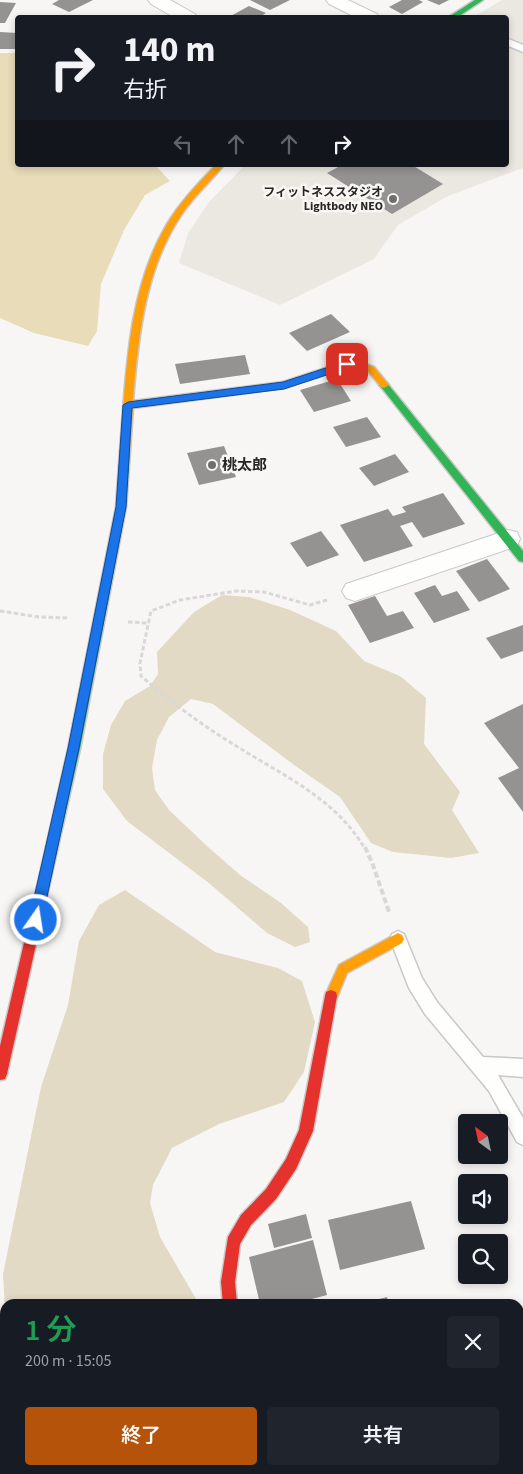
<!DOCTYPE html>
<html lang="ja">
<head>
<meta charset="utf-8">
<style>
  :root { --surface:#171b24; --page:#20242c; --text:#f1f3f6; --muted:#9ea1a6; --accent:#b45309 }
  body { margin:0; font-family:"Source Sans 3","Noto Sans JP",sans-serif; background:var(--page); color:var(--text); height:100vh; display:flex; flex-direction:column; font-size:19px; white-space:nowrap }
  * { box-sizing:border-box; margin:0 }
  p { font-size:16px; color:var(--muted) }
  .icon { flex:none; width:28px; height:28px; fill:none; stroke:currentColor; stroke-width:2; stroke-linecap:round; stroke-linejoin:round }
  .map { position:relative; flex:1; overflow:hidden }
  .side { position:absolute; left:0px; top:1299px; width:524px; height:176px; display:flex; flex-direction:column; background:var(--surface); border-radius:15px 15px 0 0; box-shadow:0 2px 8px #0003 }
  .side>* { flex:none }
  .hud { position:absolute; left:15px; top:15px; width:494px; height:152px; border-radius:5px; box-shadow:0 2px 8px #0003; background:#171b24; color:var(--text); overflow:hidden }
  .needle { width:32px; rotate:327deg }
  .controls { position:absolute; left:458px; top:1114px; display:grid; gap:10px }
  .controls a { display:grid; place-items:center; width:50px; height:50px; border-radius:5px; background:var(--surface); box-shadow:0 2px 8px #0003; font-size:25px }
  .pin { position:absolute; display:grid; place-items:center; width:42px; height:42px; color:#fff; margin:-21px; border-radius:10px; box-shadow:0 2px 8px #0006 }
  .me { position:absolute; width:55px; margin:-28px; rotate:13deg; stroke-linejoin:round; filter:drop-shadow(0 0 4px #0008) }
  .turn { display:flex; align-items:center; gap:18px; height:105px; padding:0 25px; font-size:22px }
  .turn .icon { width:65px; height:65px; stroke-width:2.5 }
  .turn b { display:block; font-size:35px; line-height:42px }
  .lanes { display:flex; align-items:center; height:48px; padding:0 25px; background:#0003; justify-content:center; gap:25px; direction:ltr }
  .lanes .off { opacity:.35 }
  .round { display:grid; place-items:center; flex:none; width:52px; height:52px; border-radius:5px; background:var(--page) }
  .head { display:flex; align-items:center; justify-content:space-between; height:85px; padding:0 25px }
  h1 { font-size:30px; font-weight:600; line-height:38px; color:#1e9e55 }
  .action { display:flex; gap:10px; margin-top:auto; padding:10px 25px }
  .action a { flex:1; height:58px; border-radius:5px; background:var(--accent); color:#fff; font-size:20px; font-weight:600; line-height:58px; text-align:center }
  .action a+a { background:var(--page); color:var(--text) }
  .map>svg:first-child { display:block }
</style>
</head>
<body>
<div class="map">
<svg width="523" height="1474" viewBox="0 0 523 1474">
  <rect width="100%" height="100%" fill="#f8f6f4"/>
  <path fill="#ebe8e1" d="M502,0H523V168L448,196L398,225L374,259L280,305L179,263L188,233L209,202L245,165H506V18L473,17Z"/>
  <g fill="#e2dac5">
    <path d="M222,595L249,597L290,610L336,631L364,661L400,676L426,698L424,744L460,792L452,810L479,853L451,858L393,852L371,843L340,797L294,765L213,704L191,699L169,717L157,740L152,768L155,790L169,810L207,846L240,875L281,903L308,927L310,942L295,947L267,933L210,884L127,821L103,789V754L111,725L125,701L150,686L158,674L157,652L194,612Z"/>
    <path d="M125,890L215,952L278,968L302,981L315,1022L304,1072L284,1102L219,1124L172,1148L153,1185L150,1203L160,1237L199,1304H5V1310L3,1274L41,1087L68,1005L79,941L99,905Z"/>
  </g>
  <path fill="#e8dcb9" d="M0,53H17L18,165H155L170,181L145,195L124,230L101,284L97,331L88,346L34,333L0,318Z"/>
  <g fill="#949392">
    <path d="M59,0H93L69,12L52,4Z"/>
    <path d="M250,0H290L270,10Z"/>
    <path d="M402,0H419L423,2L402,14L389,7Z"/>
    <path d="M427,0H449L439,5Z"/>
    <path d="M0,2L16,3L5,23H0Z"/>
    <path d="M249,6L266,13L258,18H227Z"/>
    <path d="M0,32L18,33V49H0Z"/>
    <path d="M342,165H412L443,184L392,214L327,173Z"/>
    <path d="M331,314L350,332L307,351L289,333Z"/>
    <path d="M245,355L250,374L180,384L175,364Z"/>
    <path d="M337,379L351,401L314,412L300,390Z"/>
    <path d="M367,417L381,437L346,447L333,427Z"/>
    <path d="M224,446L236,477L199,485L187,453Z"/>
    <path d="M395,454L409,472L374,486L359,468Z"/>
    <path d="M443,493L465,524L423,538L412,522L400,526L413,546L364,562L340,525L388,509L393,516L406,512L402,507Z"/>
    <path d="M321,531L339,555L307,567L290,543Z"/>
    <path d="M487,559L510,589L479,602L456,571Z"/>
    <path d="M435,585L442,596L457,591L470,610L434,623L414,593Z"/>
    <path d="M375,596L387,616L403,611L414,628L370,643L348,605Z"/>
    <path d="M523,625V651L501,659L486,638Z"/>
    <path d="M523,704V812L498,778L519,768L484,723Z"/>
    <path d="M411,1201L425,1249L340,1270L328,1220Z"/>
    <path d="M306,1214L312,1238L274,1248L268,1224Z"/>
    <path d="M313,1240L327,1295L293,1304H260L249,1257Z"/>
    <path d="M387,1297L389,1304H363V1303Z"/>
    <path d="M331,1470H401L403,1474H333Z"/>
  </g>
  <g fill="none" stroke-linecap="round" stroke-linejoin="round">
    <g stroke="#c9c8c7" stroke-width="3">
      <g id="lane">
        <path d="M506,38L523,45V52L506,45Z"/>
        <path d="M398,931L404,934L422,978L437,1002L483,1057L523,1059V1077L498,1075L523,1118V1145L517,1142L489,1091L425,1014L409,988L390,939L392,934Z"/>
      </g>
    </g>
    <g stroke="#c9c8c7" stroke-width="2">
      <g id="street">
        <path d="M148,0H170L195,14L197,18H175L151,4Z"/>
        <path d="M326,0H348L377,14L379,18H357L329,4Z"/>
        <path d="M508,530L517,532L520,539L517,546L355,601L346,598L342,591L346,584Z"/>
        <path d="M287,1470H325L327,1474H289Z"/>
      </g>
    </g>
    <g stroke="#c9c8c7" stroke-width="3">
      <g id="fast">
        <path d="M475,0H483L456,18H447Z"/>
        <path d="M384,382L387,383L523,551V562L519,561L381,387L379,385Z"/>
        <path d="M125,448L130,451L126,507L80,749L46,900L44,904L40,905L36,904L34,900L68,749L116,507L120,451Z"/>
      </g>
    </g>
    <g stroke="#c9c8c7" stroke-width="3">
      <g id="slow">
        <path d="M216,165H224C210,182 194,196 182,214C145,268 138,338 133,401L283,382L347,361L360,362L374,367L389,385L384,388L381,387L368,371L347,367L284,388L133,408L130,451L125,454L122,453L120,451C126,376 127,291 167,224C180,202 198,183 216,165Z"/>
        <path d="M398,933L402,935L404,939L402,943L347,973L336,1000L331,1002L326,1000L325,996L339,965Z"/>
      </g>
    </g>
    <g stroke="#c9c8c7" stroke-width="3">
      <g id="jam">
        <path d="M40,895L44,896L46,900L7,1074L5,1079L0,1080V1046L34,900L36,896Z"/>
        <path d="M331,990L336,992L337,996L313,1131L296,1169L276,1199L251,1225L240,1244L235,1282L237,1304H223L221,1282L228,1237L241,1215L266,1189L286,1159L299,1130L325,996L326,992Z"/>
      </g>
    </g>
    <g stroke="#d9d8d8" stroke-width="3" stroke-dasharray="4.5 2.5" stroke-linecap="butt">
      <path d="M327,600L310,605L264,592L236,591L180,600L151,611L140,663L141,676C170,701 200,724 233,744C280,774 336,798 365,849"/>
      <path d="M0,611L39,617L69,618"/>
      <path d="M128,622L148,623"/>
    </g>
    <path stroke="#d9d8d8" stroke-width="4" stroke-dasharray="6 3" stroke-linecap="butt" d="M365,847L373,865L389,912"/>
    <use href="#lane" fill="#fefefd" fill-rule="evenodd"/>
    <use href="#street" fill="#fefefd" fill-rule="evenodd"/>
    <use href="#fast" fill="#30b455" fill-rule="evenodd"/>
    <use href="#slow" fill="#ff9f0a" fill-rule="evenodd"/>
    <use href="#jam" fill="#e5322d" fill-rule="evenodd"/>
  </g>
  <path fill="#1a73e8" stroke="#114b97" d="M347,361L352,364L351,367L284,389L132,408L126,507L79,748L42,920L40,924L36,926L31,924L29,920L68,748L116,507L123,405L128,402L283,382Z"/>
  <g fill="#706f6d" stroke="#f9f7f3" stroke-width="2">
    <circle cx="393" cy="199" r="5"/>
    <circle cx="212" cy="465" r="5"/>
  </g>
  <g text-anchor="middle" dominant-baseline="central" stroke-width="5" stroke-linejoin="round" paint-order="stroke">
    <g font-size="12" font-weight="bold" fill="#272625" stroke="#f9f7f3" text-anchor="end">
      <text x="383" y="192">フィットネススタジオ<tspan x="383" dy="14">Lightbody NEO</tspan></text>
    </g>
    <g font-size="15" font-weight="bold" fill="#272625" stroke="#f9f7f3" text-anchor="start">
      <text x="222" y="465">桃太郎</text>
    </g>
  </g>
</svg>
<div class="controls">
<a><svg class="needle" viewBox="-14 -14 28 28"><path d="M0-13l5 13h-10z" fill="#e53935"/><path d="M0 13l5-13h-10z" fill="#9ea1a6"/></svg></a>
<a><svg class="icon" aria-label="sound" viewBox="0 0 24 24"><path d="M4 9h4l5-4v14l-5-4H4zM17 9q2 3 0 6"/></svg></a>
<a><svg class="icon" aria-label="search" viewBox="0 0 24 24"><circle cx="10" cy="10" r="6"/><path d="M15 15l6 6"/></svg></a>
</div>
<div class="pin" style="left:347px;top:364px;background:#d93025"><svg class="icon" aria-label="arrive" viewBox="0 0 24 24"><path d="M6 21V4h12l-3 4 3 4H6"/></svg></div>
<svg class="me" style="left:36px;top:920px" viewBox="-20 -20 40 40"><circle r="17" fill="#1a73e8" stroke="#fff" stroke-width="3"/><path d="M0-11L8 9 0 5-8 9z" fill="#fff"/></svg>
<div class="hud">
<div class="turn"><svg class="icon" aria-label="right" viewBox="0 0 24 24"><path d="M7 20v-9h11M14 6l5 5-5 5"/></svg><div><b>140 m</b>右折</div></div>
<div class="lanes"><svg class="icon off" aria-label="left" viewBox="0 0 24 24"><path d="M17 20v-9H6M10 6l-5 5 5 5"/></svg><svg class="icon off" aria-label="ahead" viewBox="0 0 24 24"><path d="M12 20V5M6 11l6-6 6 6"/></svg><svg class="icon off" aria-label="ahead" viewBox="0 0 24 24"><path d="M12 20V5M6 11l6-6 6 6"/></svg><svg class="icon" aria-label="right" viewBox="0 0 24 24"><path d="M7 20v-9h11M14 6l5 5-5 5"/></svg></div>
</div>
<section class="side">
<div class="head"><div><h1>1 分</h1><p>200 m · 15:05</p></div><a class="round"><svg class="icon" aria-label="close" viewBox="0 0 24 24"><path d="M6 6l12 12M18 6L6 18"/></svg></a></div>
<div class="action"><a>終了</a><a>共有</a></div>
</section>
</div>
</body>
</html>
